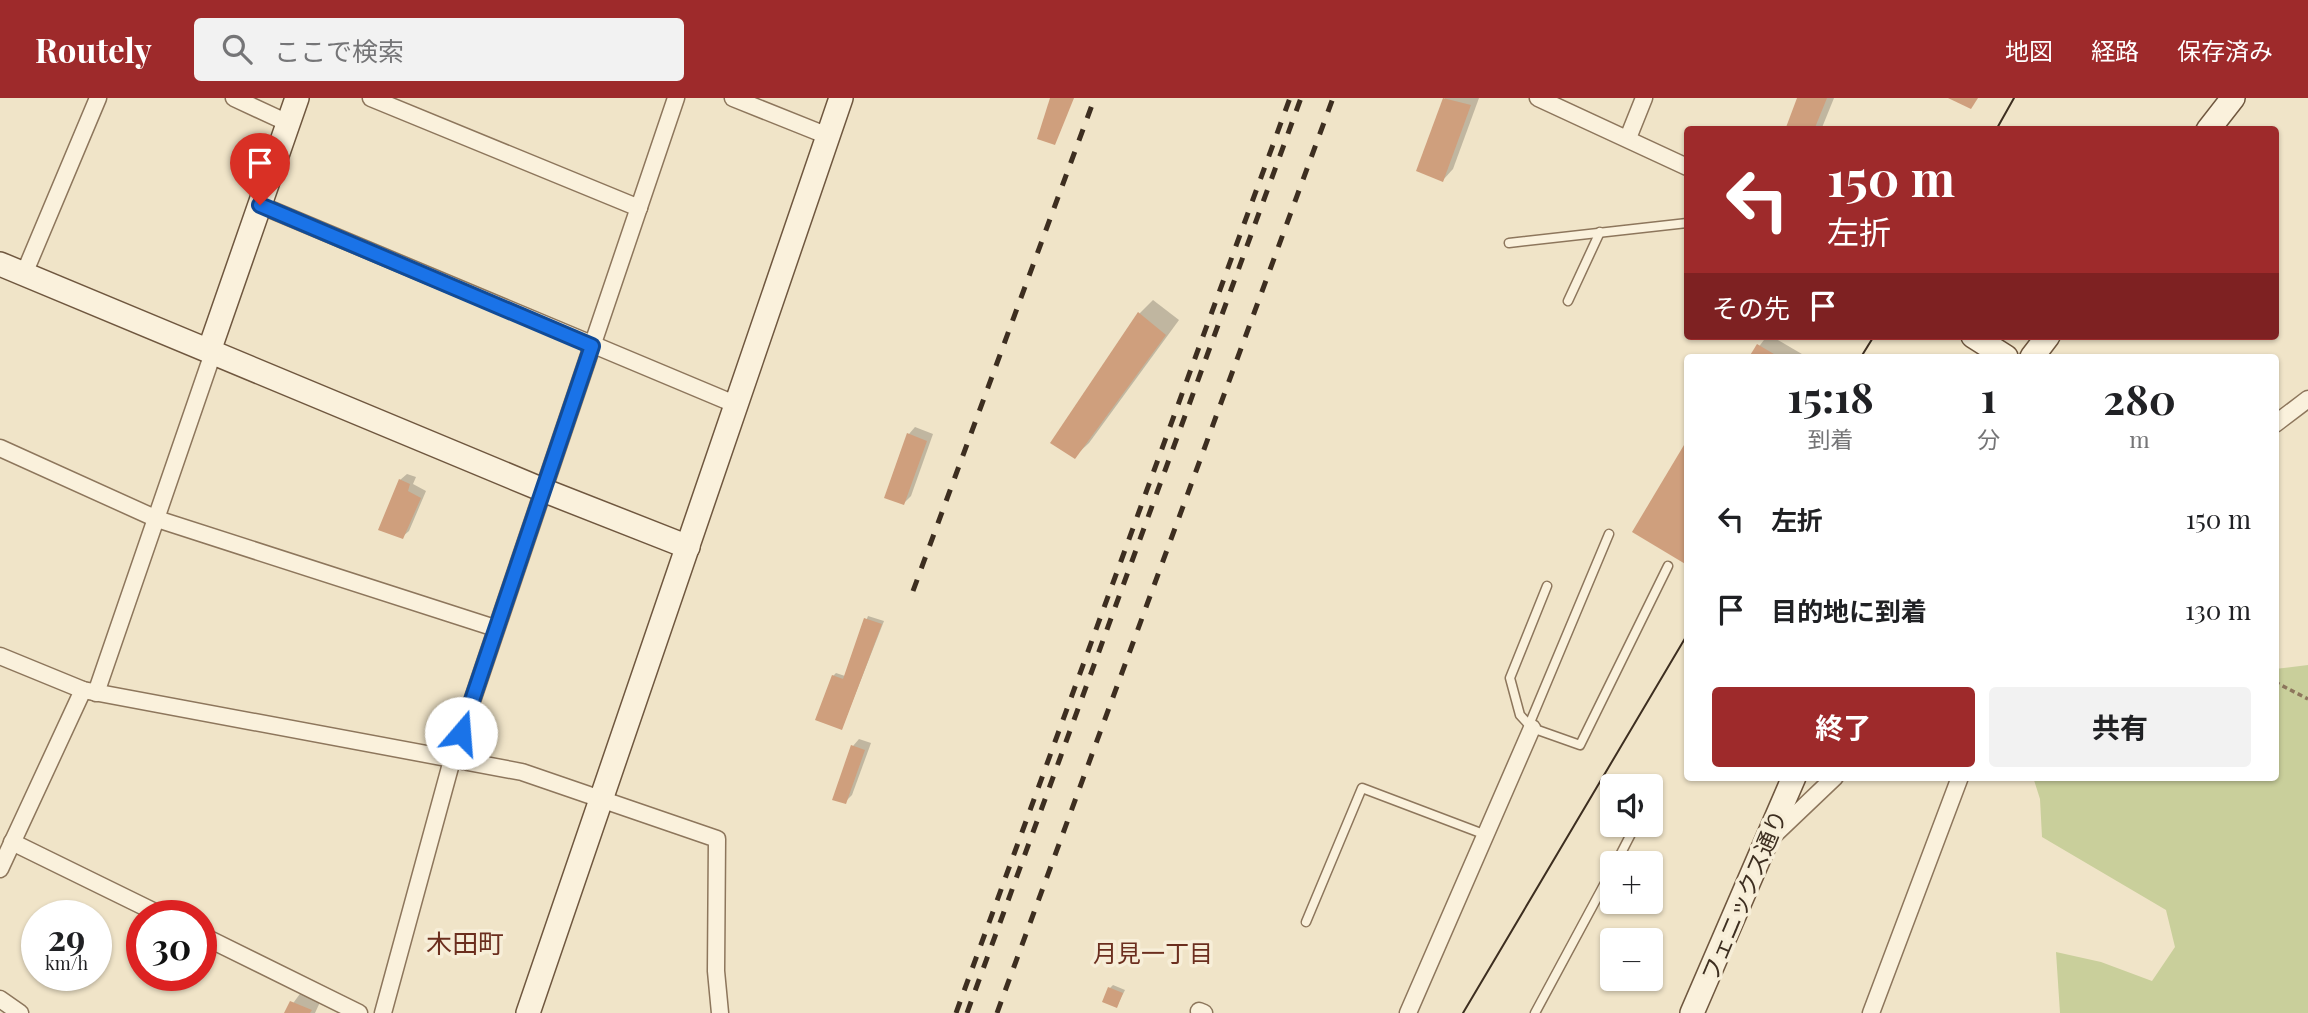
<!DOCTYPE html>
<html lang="ja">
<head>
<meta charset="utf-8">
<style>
  :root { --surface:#fff; --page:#f2f2f2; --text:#202124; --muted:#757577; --accent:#9e2a2b }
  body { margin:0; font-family:"Playfair Display","Noto Sans JP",serif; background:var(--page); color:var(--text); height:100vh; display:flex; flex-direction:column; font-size:26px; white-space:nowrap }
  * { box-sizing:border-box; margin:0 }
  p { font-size:23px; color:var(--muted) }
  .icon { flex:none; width:38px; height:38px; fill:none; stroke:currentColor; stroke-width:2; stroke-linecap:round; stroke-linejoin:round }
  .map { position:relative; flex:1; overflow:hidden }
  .side { position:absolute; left:1684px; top:256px; width:595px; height:427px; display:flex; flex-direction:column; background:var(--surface); border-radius:7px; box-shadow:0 2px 5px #0004 }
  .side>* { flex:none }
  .banner { position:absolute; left:1684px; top:28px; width:595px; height:214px; border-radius:7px; box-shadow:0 2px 5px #0004; background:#9e2a2b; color:#fff; overflow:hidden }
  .buttons { position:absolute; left:1600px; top:676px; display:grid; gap:14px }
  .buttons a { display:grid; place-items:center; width:63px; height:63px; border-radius:7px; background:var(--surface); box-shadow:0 2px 5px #0004; font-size:35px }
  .speed { position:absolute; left:21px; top:802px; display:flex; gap:14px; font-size:35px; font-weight:700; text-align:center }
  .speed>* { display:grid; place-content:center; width:91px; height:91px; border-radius:50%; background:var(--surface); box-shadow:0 2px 5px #0004; line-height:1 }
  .speed small { font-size:18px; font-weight:400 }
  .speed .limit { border:10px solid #d22; background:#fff; color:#111 }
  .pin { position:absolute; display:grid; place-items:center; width:60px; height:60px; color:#fff; margin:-72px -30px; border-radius:50% 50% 50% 0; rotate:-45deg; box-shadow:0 0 7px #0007 }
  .pin .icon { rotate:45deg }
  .me { position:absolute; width:77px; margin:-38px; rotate:18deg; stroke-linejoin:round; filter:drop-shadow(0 0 5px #0008) }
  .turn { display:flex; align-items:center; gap:24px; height:147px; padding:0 28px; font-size:32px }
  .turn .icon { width:91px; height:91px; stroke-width:2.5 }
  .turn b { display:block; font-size:49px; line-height:60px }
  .then { display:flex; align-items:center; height:66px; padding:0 28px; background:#0003; gap:14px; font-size:26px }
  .eta { display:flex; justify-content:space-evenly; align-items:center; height:119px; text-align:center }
  .eta b { font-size:42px; font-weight:700; line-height:49px }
  .cta { display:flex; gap:14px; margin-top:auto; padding:14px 28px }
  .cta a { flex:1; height:80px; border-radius:7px; background:var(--accent); color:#fff; font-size:28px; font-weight:700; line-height:80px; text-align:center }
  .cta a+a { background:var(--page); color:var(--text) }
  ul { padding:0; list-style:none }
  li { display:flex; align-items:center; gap:21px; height:91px; padding:0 28px }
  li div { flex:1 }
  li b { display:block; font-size:26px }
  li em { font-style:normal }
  header { display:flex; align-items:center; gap:42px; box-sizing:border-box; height:98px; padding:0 35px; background:var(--accent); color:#fff }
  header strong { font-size:33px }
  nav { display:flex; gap:38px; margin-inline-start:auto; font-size:24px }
  .search { width:490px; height:63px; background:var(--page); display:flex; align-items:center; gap:18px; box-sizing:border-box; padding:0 24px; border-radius:7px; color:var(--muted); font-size:26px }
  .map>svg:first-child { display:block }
</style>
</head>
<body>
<header>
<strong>Routely</strong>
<div class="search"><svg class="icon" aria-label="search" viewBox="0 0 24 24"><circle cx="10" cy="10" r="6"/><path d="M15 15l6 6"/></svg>ここで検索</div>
<nav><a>地図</a><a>経路</a><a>保存済み</a></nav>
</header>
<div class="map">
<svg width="2308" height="915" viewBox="0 0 2308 915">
  <rect width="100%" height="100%" fill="#f0e4c8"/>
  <path fill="#c9cf9b" d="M2308,567V915H2060L2056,854L2101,864L2152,883L2175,849L2166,812L2042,739L2040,701L2033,679H2275V571Z"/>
  <g fill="#0003">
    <path d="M1445,0H1479L1453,71L1443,82L1418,72Z"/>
    <path d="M1799,0H1834L1821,32H1787Z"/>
    <path d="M1153,202L1179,222L1089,345L1074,359L1139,216Z"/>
    <path d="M1767,238H1771L1807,259H1751Z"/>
    <path d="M915,329L933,336L911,398L904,405L909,336Z"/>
    <path d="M407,376L416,379L413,386L426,393L409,433L402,439L400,382Z"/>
    <path d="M868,518L884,523L842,630L833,578L836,575L845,578Z"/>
    <path d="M859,641L871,645L852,697L845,704L853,648Z"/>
    <path d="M1113,887L1125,892L1117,908L1110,890Z"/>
    <path d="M302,893L321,902L315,915H286Z"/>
  </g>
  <g fill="#cf9f7d">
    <path d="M1050,0H1074L1055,47L1037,41Z"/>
    <path d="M1443,0L1471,7L1443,84L1416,73Z"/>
    <path d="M1797,0H1827L1814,32H1785Z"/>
    <path d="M1948,0H1978L1971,11Z"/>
    <path d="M1138,214L1166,237L1075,361L1050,345Z"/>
    <path d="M1757,246L1779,259H1749Z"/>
    <path d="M907,335L927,343L904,407L884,400Z"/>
    <path d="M1687,342V467L1632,434Z"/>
    <path d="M399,381L410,386L408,393L421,400L403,441L378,432Z"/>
    <path d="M864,520L882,526L842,632L815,622L832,577L843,581Z"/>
    <path d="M851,647L865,652L846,706L832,702Z"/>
    <path d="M1108,889L1123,895L1117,910L1102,904Z"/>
    <path d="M290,903L312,912L310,915H284Z"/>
  </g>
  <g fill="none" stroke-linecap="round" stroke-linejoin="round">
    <g stroke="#8d765c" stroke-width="11">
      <g id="lane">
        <path d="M1509,145L1687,125"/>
        <path d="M1568,203L1600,134"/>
        <path d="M1547,488L1510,580L1520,617L1532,630L1580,647L1668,468"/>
        <path d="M1529,627L1609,436"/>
        <path d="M1616,765L1634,730"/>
        <path d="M1306,824L1362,690L1486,737"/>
        <path d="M1535,915L1612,772"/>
      </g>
    </g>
    <g stroke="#8d765c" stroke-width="19">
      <g id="street">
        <path d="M234,0L288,25"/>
        <path d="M371,0L639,110"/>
        <path d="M733,0L828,38"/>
        <path d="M1538,0L1687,69"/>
        <path d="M1628,40L1644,0"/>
        <path d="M260,107L737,307"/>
        <path d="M24,176L98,0"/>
        <path d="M2275,326L2308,301"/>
        <path d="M0,350L157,421L495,530"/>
        <path d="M0,558L83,592L522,674L717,741L716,873L720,915"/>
        <path d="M96,595L213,255"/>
        <path d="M1773,738L1835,679"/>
        <path d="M12,744L161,817"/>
        <path d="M0,771L83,592"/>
        <path d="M201,837L359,915"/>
        <path d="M0,901L20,915"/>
        <path d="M1199,913L1204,915"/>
        <path d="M383,915L452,662L676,0"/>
        <path d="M1408,915L1532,630"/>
        <path d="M1871,915L1960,679"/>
      </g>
    </g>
    <g stroke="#6f573f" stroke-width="26">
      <g id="secondary">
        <path d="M2208,32L2233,0"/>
        <path d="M0,166L543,392L688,449"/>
        <path d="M1973,238L2006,259"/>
        <path d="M209,253L297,0"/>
        <path d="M2032,259L2048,238"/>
        <path d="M528,915L841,0"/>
        <path d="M1692,915L1794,679"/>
      </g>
    </g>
    <path stroke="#8d765c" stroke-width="3.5" stroke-dasharray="5 3.5" stroke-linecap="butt" d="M2275,584L2308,601"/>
    <use href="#lane" stroke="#faf1dc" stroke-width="8"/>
    <use href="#street" stroke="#faf1dc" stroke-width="16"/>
    <use href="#secondary" stroke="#faf1dc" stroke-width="23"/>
    <g stroke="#3d2e20" stroke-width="2">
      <path d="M1996,32L2014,0"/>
      <path d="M1861,259L1874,238"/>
      <path d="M1463,915L1687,537"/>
    </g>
    <g stroke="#3d2e20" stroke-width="5" stroke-dasharray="12 12" stroke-linecap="butt">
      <path d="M913,493L1092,7"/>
      <path d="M956,915L1290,0"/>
      <path d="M967,915L1301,0"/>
      <path d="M997,915L1333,0"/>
    </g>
  </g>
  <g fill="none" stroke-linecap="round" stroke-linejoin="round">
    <g stroke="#114b97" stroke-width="18">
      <path id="route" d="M260,107L592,248L461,635"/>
    </g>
    <use href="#route" stroke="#1a73e8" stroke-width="12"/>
  </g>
  <g text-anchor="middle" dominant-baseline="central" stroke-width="7" stroke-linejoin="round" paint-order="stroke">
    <g font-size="23" fill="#3d2e20" stroke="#f7eed8">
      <text transform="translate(1743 797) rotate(-67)">フェニックス通り</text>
    </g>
    <g font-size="24" fill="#6b2e1e" stroke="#f7eed8">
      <text x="1153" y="854">月見一丁目</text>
    </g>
    <g font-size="26" fill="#6b2e1e" stroke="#f7eed8">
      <text x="465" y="844">木田町</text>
    </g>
  </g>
</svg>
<div class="buttons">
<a><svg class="icon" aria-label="sound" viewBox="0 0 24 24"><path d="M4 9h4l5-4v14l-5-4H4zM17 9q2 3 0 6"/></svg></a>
<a>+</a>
<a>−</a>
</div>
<div class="speed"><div>29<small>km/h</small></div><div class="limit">30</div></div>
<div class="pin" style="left:260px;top:107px;background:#d93025"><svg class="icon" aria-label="arrive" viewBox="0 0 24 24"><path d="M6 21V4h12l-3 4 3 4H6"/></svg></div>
<svg class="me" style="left:461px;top:635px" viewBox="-20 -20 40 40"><circle r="19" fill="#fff"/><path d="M0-13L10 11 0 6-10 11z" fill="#1a73e8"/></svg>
<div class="banner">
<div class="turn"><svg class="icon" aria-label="left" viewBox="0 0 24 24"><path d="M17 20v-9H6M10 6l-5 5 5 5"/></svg><div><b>150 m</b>左折</div></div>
<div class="then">その先<svg class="icon" aria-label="arrive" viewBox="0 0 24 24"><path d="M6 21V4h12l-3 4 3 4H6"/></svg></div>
</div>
<section class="side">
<div class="eta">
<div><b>15:18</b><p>到着</p></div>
<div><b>1</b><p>分</p></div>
<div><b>280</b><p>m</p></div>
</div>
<ul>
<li><svg class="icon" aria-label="left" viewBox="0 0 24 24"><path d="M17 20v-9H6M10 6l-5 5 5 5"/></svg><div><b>左折</b></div><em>150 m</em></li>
<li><svg class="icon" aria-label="arrive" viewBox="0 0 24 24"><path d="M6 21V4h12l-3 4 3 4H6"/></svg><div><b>目的地に到着</b></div><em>130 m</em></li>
</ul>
<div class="cta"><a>終了</a><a>共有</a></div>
</section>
</div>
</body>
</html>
